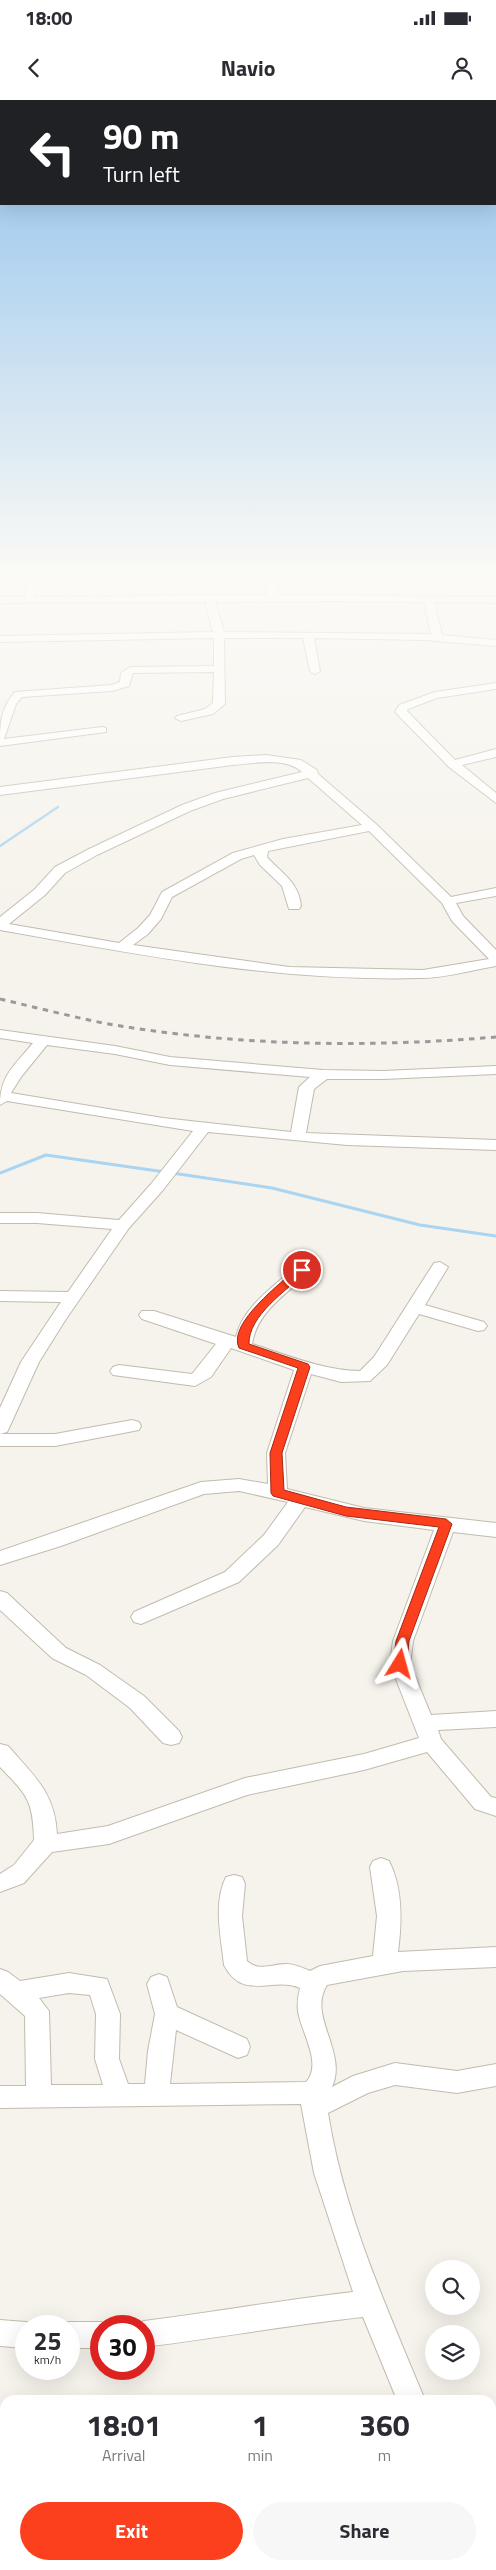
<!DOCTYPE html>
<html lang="en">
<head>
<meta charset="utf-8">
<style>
  :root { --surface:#fff; --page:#f7f7f7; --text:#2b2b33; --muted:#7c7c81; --accent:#fc3f1d }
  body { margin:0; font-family:"Titillium Web",sans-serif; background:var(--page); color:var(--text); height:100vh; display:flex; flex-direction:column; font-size:19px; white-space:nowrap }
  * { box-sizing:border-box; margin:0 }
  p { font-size:16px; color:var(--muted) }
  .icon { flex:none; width:28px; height:28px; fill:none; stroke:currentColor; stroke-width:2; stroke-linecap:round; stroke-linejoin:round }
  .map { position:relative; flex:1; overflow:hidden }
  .details { position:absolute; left:0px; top:2295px; width:496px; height:175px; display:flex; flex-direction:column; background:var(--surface); border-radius:15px 15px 0 0; box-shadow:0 5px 20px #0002 }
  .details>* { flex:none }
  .banner { position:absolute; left:0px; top:0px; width:496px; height:105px; box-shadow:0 5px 20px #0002; background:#202124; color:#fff; overflow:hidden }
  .fabs { position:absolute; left:425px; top:2160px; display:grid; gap:10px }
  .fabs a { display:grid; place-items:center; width:55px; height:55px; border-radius:50%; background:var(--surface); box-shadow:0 5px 20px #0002; font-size:25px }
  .speed { position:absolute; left:15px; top:2215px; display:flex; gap:10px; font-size:25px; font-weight:700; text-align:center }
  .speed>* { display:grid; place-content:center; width:65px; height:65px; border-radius:50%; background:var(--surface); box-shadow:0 5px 20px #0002; line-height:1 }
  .speed small { font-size:12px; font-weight:400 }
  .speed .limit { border:8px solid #d22; background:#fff; color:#111 }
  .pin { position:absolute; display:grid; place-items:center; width:42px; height:42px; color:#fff; margin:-21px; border:2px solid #fff; border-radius:50%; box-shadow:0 1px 5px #0007 }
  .me { position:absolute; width:55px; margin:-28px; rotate:8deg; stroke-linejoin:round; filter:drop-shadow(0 0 4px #0008) }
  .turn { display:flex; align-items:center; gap:18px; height:105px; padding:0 20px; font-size:22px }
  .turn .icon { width:65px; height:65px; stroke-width:2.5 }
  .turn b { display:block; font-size:35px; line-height:42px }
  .eta { display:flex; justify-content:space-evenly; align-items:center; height:85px; text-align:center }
  .eta b { font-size:30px; font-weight:700; line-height:35px }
  .action { display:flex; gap:10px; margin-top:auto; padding:10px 20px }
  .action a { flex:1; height:58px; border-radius:30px; background:var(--accent); color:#fff; font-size:20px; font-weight:700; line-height:58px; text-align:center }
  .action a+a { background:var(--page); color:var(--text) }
  .status { display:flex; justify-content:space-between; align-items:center; height:35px; padding:0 25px; background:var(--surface); direction:ltr }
  .status svg { height:14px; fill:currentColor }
  header { display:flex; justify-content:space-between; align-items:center; height:65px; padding:0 20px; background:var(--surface); font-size:22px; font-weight:700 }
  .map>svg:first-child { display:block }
</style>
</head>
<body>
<div class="status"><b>18:00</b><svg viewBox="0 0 49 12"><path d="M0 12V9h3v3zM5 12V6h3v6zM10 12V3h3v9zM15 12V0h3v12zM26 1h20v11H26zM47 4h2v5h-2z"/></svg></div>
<header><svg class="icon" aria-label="back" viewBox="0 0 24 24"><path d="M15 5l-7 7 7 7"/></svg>Navio<svg class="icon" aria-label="person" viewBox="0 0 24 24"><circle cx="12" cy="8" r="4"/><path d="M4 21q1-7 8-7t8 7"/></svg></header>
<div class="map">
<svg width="496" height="2470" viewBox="0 0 496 2470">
  <rect width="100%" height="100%" fill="#f6f3ec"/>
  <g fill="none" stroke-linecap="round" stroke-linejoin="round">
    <path stroke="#a9d4f2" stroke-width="2.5" d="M0,746L58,707"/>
    <g stroke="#a9d4f2" stroke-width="3">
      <path d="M0,1073L46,1055L165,1072"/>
      <path d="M172,1073L272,1088L420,1125L496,1136"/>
    </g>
    <g stroke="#c2bbae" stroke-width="2">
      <g id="minor">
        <path d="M31,472H41L35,497L267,495L266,488L273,472H283L276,488L278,495L496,497V503L434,502L442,535L496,540V546L425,540L314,538L320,571L315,574L310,571L303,538H224L225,604L213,614L181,621L175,618L177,616L205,609L213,603L214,572L133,573L129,586L112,591L22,597L16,604L4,639L102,627L106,628V632L0,646C0,625 0,609 15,592L111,585L120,582L121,573L130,567L214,566V538L0,542V536L213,532L205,502L0,503V497H25ZM336,501L424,502L431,534L224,532L215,502Z"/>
        <path d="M128,472H138L135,482L126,480Z"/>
        <path d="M474,472H496V475H479Z"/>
        <path d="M496,583V589L437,598L408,609L407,611L455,660L496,649V657L462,665L496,693V703L449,667L395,612L399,605L435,592Z"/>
        <path d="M266,655L301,660L317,670L318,674L376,724L451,797L496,788V796L456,803L463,816L496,850V866C472,870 446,878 421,878C279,882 140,855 0,830V817L35,789L55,767L89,749L182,705L215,693L302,672C285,657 255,663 233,665L0,695V687L233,657ZM308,678L362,725L283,739L233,753L162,792L150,815L138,828L119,843L9,824L45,795L65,773L97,755L190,711L223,699ZM369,731L442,803L452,821L489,859L423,870L289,867L133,845L148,834L161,819L172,797L241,759L254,755L260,765L282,786L289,809H299L301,806C299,782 281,773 267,757L268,751Z"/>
        <path d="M0,930L115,946L170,957L323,970L383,971L496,966V974L383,979H327L314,989L306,1033L496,1040V1050L347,1045L208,1032L163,1090L129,1128L66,1219L39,1262L9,1328L7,1332L0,1334H55L132,1320L139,1322L141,1326L139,1330L55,1346H0V1308L21,1262L61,1202L0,1201V1191L68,1192L112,1129L37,1123H0V1113H37L119,1120L151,1084L193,1031L7,1001L0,1005C0,975 15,965 33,943L0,938ZM47,945L115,954L170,965L310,977L299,987L291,1032L163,1018L11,993L21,977Z"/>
        <path d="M440,1162L448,1167L425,1205L484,1222L487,1226L484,1230L478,1231L419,1214L387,1265L370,1281L341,1282L311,1274L285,1353L287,1389L364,1408L496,1423V1437L453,1432L413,1541L410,1564L431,1615L496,1611V1627L438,1630L441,1639L491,1697L496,1698V1716L475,1709L427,1652L364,1670L247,1695L109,1744L52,1752L24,1783L0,1792V1774L14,1765L34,1740C33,1700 27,1695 0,1667V1644L8,1646C33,1675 55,1692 57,1734L108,1726L245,1678L364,1654L419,1638L390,1564L393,1541L434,1430L364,1421L305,1407L278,1445L239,1482L141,1524L134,1522L131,1517L134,1512L225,1472L264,1435L288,1402L239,1391L204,1394L61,1446L0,1465V1451L201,1382L239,1379L268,1384L267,1353L294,1270L231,1248L211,1277L195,1286L113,1275L110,1271L113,1267L119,1265L192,1274L216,1244L142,1219L139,1215L142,1211H154L236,1237C243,1206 274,1187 296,1166H308L310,1170L308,1174C286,1194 257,1212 252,1244C287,1255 322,1270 360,1271L374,1257L434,1163Z"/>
        <path d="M0,1491L7,1493L66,1548L100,1565L144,1596L179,1631L182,1637L179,1643L171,1645L163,1643L130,1608L86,1575L52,1558L0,1510Z"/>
        <path d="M381,1758L389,1761C403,1788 402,1822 398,1852L496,1847V1867L403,1871L327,1885C307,1916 348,1952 332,1987L353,1976L395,1963L457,1971L496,1964V1986L457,1993L395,1985L368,1993L328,2013C344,2114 386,2206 425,2300H397L363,2217C289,2225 217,2238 144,2247V2226H134L144,2221C214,2212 283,2200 353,2192L314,2073L301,2004L0,2008V1986H26L25,1916L0,1894V1869L8,1872L20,1881L69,1873L107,1879L120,1914L119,1959L128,1984H145L148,1951L155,1914L147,1884L151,1877L159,1874L167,1877L177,1907L247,1939L250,1947L247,1955L238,1958L176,1930L170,1984L306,1982C323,1964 301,1932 298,1911C297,1903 298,1896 300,1888C273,1876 243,1902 224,1865C221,1837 213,1803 226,1777L234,1775L242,1777L245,1784L242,1816L247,1861C259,1872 272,1864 286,1864C295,1864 303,1868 310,1871L320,1866L373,1856L377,1816L370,1767L373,1761ZM69,1893L90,1895L96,1914L95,1959L103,1985H51L49,1911L39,1898Z"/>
        <path d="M0,2220L26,2222L36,2226H26V2248L0,2246Z"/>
        <path d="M69,2222H101L111,2226H101V2248H69V2226H59Z"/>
        <path d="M5,2347V2375L0,2376V2348Z"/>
        <path d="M491,2451L496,2453V2470H431L433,2465H491Z"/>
        <path d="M175,2465H205L206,2470H176Z"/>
      </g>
    </g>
    <use href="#minor" fill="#fff" fill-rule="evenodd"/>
    <path stroke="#9a9a9a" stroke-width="3" stroke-dasharray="5.5 5.5" stroke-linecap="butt" d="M0,899C34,907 69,916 103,923C232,946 366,948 496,937"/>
  </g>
  <linearGradient id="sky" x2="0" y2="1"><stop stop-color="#8fc1ec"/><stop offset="0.58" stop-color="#fbfaf6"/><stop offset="1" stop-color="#fbfaf6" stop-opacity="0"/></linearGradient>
  <rect width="496" height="818" fill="url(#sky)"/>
  <path fill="#fc3f1d" stroke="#a42913" d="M302,1166L306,1167V1172C287,1190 248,1216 249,1244L308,1264L310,1267L282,1353L284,1390L346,1407L446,1419L452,1424L409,1541L407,1564L400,1569L393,1564L396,1541L439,1427L346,1416L273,1396L271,1393L270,1353L298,1268L239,1248C227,1223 282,1183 298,1167Z"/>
</svg>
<div class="fabs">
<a><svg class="icon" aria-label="search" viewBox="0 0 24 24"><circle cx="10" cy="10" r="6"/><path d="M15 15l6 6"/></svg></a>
<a><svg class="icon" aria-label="layers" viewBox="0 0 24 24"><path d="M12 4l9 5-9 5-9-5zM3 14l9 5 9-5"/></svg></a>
</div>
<div class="speed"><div>25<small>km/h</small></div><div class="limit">30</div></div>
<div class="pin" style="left:302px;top:1170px;background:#d93025"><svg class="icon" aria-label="arrive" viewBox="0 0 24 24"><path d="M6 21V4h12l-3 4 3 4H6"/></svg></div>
<svg class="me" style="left:400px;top:1564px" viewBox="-20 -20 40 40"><path d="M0-17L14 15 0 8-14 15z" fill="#fc3f1d" stroke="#fff" stroke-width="4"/></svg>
<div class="banner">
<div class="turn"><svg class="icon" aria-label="left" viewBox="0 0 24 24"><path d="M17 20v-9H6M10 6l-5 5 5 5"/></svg><div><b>90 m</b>Turn left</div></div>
</div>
<section class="details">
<div class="eta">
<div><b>18:01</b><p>Arrival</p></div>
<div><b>1</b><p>min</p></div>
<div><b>360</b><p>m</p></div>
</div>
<div class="action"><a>Exit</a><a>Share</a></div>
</section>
</div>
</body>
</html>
